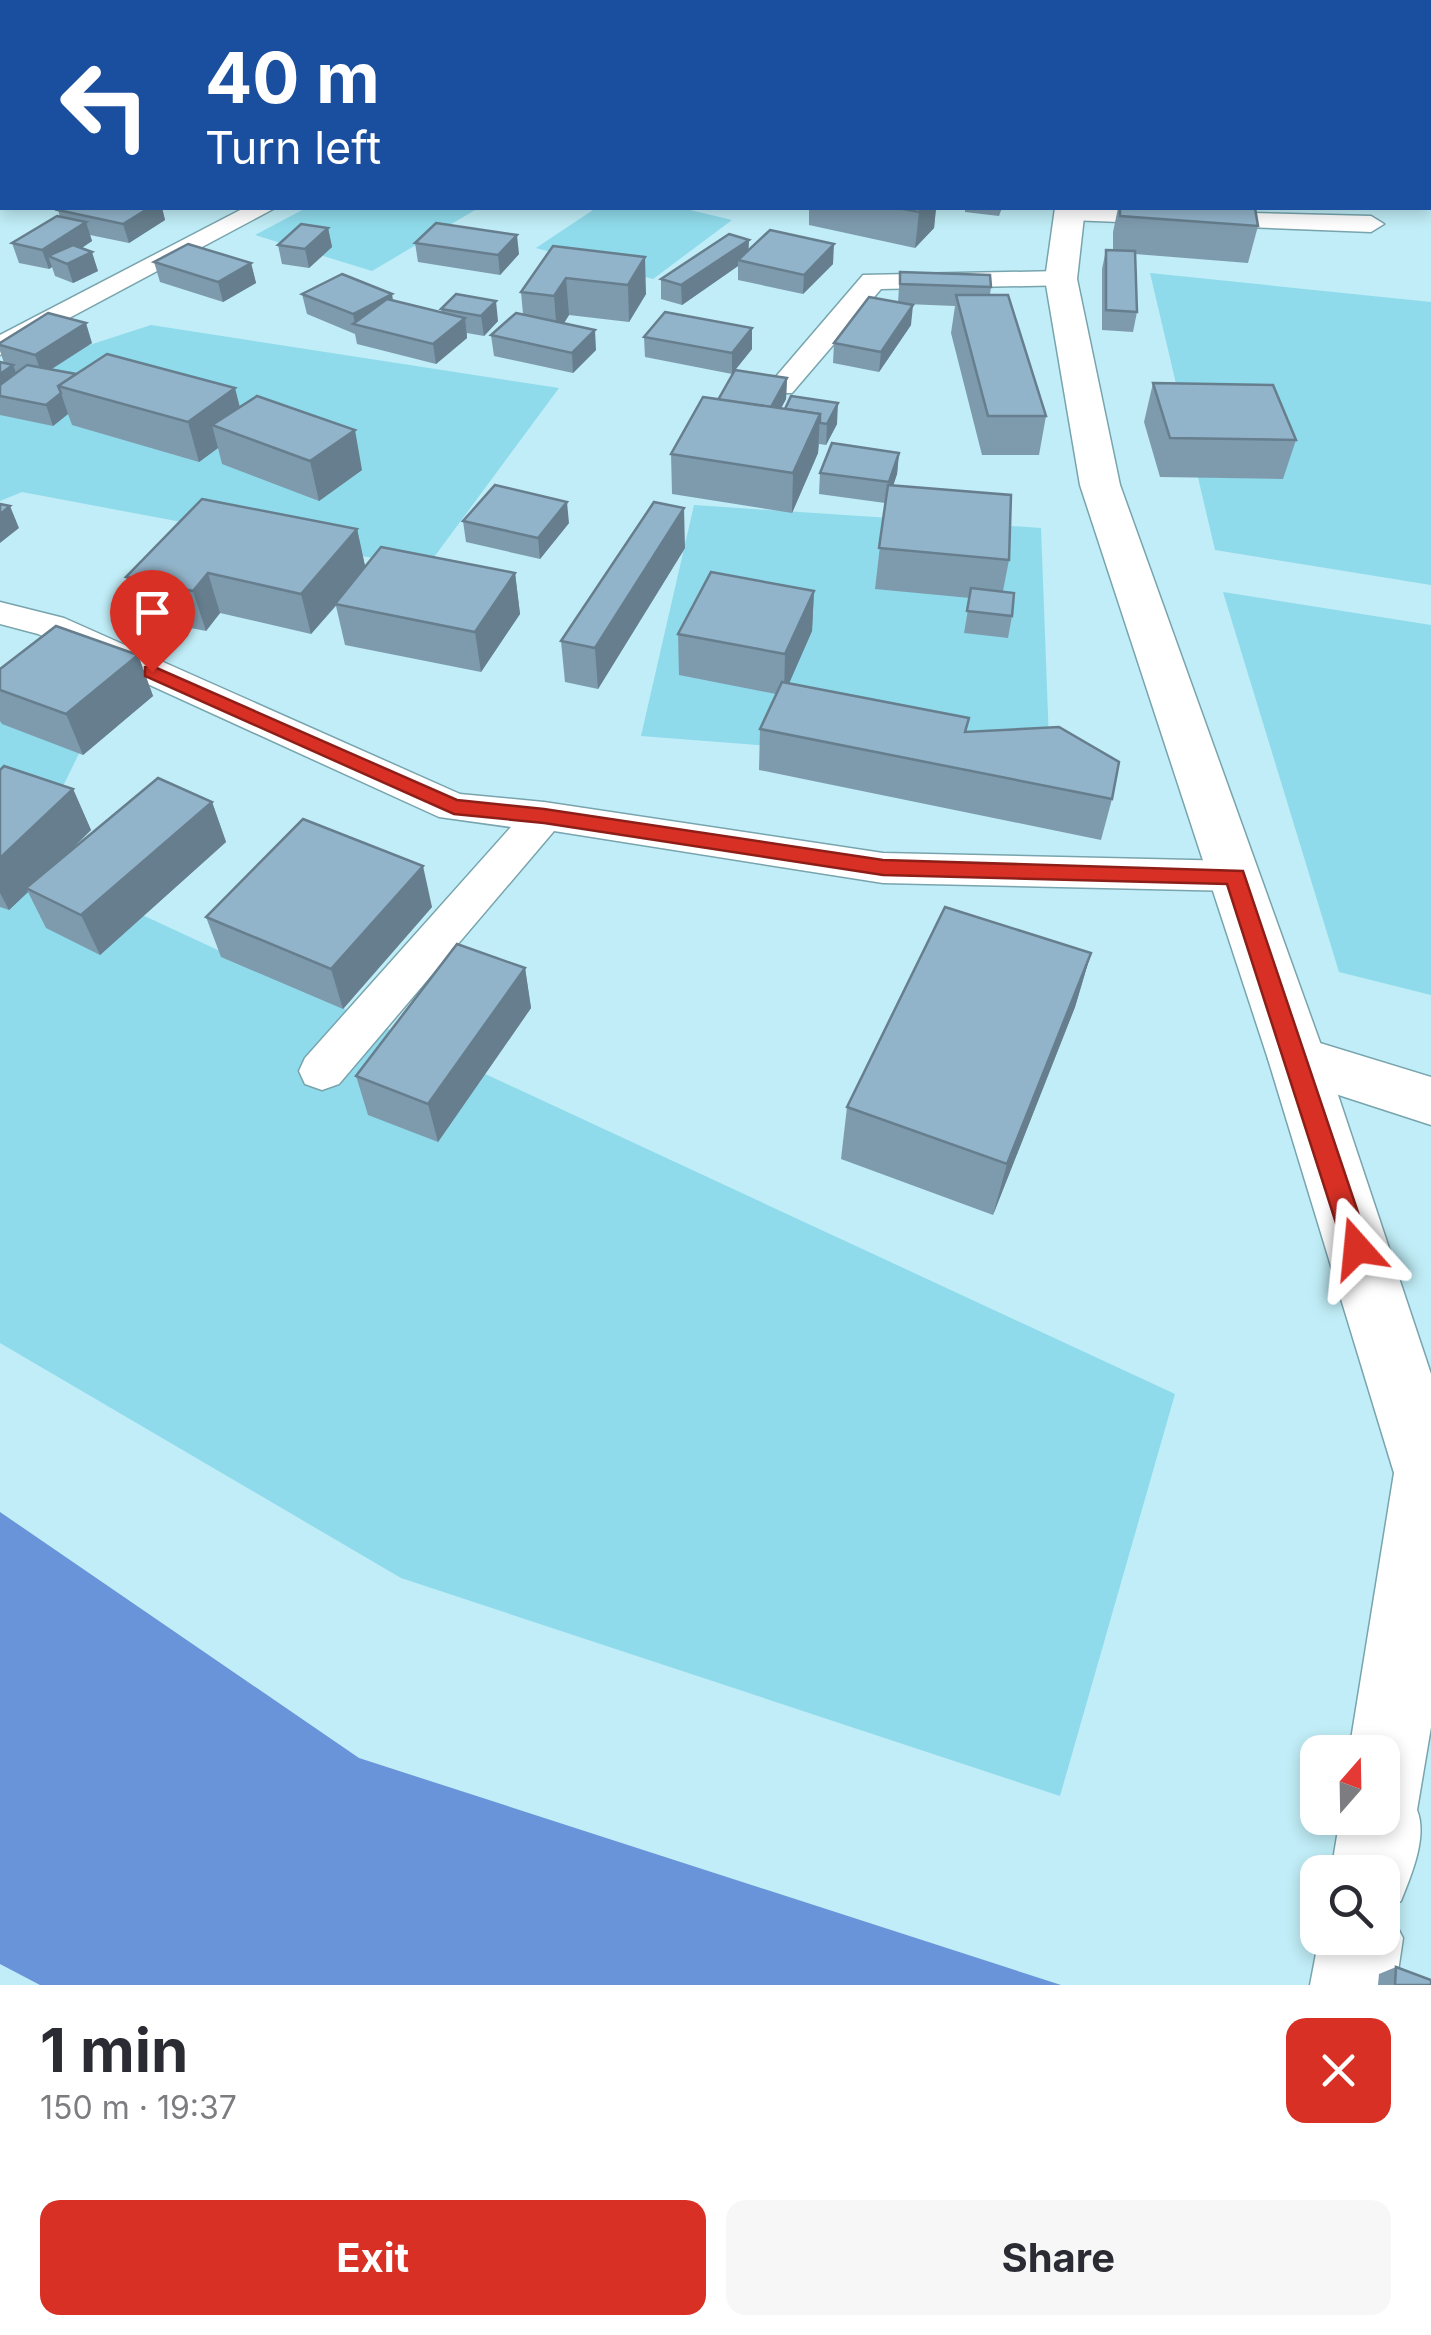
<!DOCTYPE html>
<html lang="en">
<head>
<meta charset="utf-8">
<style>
  :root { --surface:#fff; --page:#f7f7f7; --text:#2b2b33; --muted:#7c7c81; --accent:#d93025 }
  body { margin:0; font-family:Inter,sans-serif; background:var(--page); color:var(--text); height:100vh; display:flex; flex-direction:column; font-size:38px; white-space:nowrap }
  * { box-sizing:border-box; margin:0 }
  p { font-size:32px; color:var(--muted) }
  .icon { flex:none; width:55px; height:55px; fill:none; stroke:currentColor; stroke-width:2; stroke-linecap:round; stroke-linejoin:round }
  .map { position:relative; height:1985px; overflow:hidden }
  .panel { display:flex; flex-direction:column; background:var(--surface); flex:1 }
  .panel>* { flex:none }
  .top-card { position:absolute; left:0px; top:0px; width:1432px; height:210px; box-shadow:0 5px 15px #0003; background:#1a4fa0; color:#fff; overflow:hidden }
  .needle { width:65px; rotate:20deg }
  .fabs { position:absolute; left:1300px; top:1735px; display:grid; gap:20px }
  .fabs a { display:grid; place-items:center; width:100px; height:100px; border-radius:20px; background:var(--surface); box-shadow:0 5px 15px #0003; font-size:50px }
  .pin { position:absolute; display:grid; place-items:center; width:85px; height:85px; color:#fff; margin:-102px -42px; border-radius:50% 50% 50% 0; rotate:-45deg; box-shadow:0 0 10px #0007 }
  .pin .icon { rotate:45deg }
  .me { position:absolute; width:110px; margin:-55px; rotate:342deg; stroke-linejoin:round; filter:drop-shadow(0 0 8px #0008) }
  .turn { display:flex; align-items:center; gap:35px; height:210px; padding:0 40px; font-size:45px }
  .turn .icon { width:130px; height:130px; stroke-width:2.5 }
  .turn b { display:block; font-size:70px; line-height:85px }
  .round { display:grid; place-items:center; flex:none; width:105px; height:105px; border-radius:20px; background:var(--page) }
  .overview { display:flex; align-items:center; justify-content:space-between; height:170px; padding:0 40px }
  h1 { font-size:60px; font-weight:700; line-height:75px }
  .action { display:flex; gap:20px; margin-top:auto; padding:20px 40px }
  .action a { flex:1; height:115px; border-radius:20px; background:var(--accent); color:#fff; font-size:40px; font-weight:700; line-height:115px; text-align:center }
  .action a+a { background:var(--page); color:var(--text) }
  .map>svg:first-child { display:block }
</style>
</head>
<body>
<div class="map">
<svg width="1431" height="1985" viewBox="0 0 1431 1985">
  <rect width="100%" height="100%" fill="#c0edf7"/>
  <g fill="#8fdbeb">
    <path d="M306,208H466L475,210L372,271L255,235Z"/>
    <path d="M596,208H682L732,220L653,279L536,248Z"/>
    <path d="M1150,273L1431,302V585L1215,550Z"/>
    <path d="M151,325L559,388L426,568L22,492L0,501V374Z"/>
    <path d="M694,505L1041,528L1050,768L641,736Z"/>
    <path d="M1223,592L1431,625V995L1339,972Z"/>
    <path d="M0,688L104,703L26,861L1175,1394L1060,1796L401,1578L0,1343Z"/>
  </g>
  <path fill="#6994d9" d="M0,1512L359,1758L1061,1985H40L0,1964Z"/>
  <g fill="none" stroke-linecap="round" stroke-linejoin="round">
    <g stroke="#78a4ad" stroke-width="3">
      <g id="service">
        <path d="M1207,0H1234L1235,2H1209Z"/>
        <path d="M244,208H275L0,355V335Z"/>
        <path d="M1059,208L1371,216L1384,224L1371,232L1069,220L1060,217L1056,212Z"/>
        <path d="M1061,271L1074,279L1071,285L881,289L792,393H772L767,387L863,275Z"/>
        <path d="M0,602L64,618L460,794L544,802L883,853L1236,861L1251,865L1257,876L1251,887L1236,891L883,883L554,831L339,1084L322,1090L305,1084L299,1071L305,1058L511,827L439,817L38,634L0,624Z"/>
      </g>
    </g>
    <g stroke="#78a4ad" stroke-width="3">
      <path id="minor" d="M1297,1036L1431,1077V1125L1277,1075L1268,1059L1277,1043Z"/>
    </g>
    <g stroke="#78a4ad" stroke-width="3">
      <g id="tertiary">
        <path d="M934,0H963L964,2H936Z"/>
        <path d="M1055,208H1085L1077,279L1120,485L1326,1059L1431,1374V1727L1417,1810C1428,1836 1411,1876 1401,1901L1387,1907L1403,1938L1396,1985H1310L1319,1938H1382V1872H1331L1340,1818H1382V1752H1349L1394,1473L1268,1059L1080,485L1045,279Z"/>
      </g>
    </g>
    <use href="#service" fill="#fff" fill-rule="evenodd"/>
    <use href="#minor" fill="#fff" fill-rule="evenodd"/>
    <use href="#tertiary" fill="#fff" fill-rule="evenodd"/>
  </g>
  <g fill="#7e9bae">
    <path d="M19,0H125V2H20Z"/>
    <path d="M220,0H322V2H221Z"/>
    <path d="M805,0H843L840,2H820Z"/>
    <path d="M883,0H937L941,2H888Z"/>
    <path d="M1143,0H1208L1207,2H1143Z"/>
    <path d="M0,143L2,144V199H0Z"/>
    <path d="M62,208H162L165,220L129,243L90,235L92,241L82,248L98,271L73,283L55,276L52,267L49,269L19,263L12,243L60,217L58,210Z"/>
    <path d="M809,208H936L934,228L915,248L809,225Z"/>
    <path d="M965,208H1002L999,216L965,212Z"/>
    <path d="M1118,208H1255L1258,226L1248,263L1135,254L1137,312L1133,332L1102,330V269L1106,250H1113V232Z"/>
    <path d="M328,228L332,247L309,268L282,264L278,245Z"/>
    <path d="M749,240L748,250L833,264L803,294L738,280V266L682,305L661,299V279Z"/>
    <path d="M415,243L519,254L500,275L418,262Z"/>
    <path d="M553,246L646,294L629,322L569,315L564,323L596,350L573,373L494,356L491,335L523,314L521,292Z"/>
    <path d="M154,262L251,263L256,283L223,302L160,282Z"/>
    <path d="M900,272L991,287L990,295L1046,416L1039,455H982L951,333L955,306L906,304L911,325L879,372L833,363L834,343L898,303Z"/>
    <path d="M302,294L393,300L442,312L441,309L456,294L498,321L484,336L467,333V338L436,364L357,344L355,334L307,314Z"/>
    <path d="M752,328V349L735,370L787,378L786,399L781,408L837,424L826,445L819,444L818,453L792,513L672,494L671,454L718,400L732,374L645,357L644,337Z"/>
    <path d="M0,343H92L52,369L240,407L362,470L319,501L222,464L218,448L199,462L72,425L68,414L53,426L0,415V362L4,363L0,351Z"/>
    <path d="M1153,383L1296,440L1283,479L1160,477L1144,422Z"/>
    <path d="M899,453L897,474L893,486L1009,560L1003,591L1012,616L1008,638L964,633L970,598L875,589L885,503L819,494L820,473Z"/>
    <path d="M463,521L569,523L540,559L466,542Z"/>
    <path d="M357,529L365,567L515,573L520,614L481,672L345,645L336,606L311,634L220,613L206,631L140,618L126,577Z"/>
    <path d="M685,548L598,689L565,682L561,641Z"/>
    <path d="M814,591L812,631L789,683L969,718L966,732L1112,799L1101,840L759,770L760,729L776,694L679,675L678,634Z"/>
    <path d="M138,655L153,696L83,755L2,724L0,721V669Z"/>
    <path d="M0,770L73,789L91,830L68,853L212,802L226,842L100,955L46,928L28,892L9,910L0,907Z"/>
    <path d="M432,907L343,1009L221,957L206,917Z"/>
    <path d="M1091,953L1075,1007L993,1215L841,1159L847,1107Z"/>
    <path d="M525,968L531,1008L438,1142L368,1115L356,1076Z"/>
    <path d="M1396,1967L1431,1985H1378L1379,1974Z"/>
  </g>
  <g fill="#667e8d">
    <path d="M0,0H16V1L13,2H2V9L0,10Z"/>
    <path d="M83,0H125V2H84Z"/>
    <path d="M294,0H322V2H292Z"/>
    <path d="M2,114V133H0V115Z"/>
    <path d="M149,208H162L165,220L129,243L123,224Z"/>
    <path d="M923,208H936L934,228L915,248L919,212Z"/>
    <path d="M86,222L92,241L61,261L48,256L52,267L49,269L42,250Z"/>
    <path d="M328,228L332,247L309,268L305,249Z"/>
    <path d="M517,235L519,254L500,275L498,255Z"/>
    <path d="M749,240L748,259L738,260V266L682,305L681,285Z"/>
    <path d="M834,244L833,264L803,294L804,275Z"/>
    <path d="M92,252L98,271L73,283L67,264Z"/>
    <path d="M645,257L646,294L629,322L628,285Z"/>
    <path d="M251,263L256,283L223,302L218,282Z"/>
    <path d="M566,278L569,315L557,334L554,296Z"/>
    <path d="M392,294L395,313L355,324L353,314Z"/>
    <path d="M496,301L498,321L484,336L481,316Z"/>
    <path d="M913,305L911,325L879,372L881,352Z"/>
    <path d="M465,318L467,338L436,364L433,344Z"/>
    <path d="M86,323L92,343L42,375L35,355Z"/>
    <path d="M752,328V349L732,374V353Z"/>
    <path d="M595,330L596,350L573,373L572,353Z"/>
    <path d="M13,365L21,386L0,396V374Z"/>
    <path d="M787,378L786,399L767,435L768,414Z"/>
    <path d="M235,388L245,427L212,425L218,448L199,462L188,422Z"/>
    <path d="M61,393L68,414L53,426L46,405Z"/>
    <path d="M838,403L837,424L826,445L827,424Z"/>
    <path d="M820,414L818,453L792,513L793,473Z"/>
    <path d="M355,430L362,470L319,501L310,461Z"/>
    <path d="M899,453L897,474L887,504L889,482Z"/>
    <path d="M567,502L569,523L540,559L538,538Z"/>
    <path d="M10,506L19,528L0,543V514Z"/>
    <path d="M684,508L685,548L598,689L595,648Z"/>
    <path d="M357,529L366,570L311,634L301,594Z"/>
    <path d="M208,573L220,613L206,631L193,591Z"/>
    <path d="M515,573L520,614L481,672L475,632Z"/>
    <path d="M814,591L812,631L784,695L785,654Z"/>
    <path d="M138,655L153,696L83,755L66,714Z"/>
    <path d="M73,789L91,830L30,890L26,888L28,892L9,910L0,893V858Z"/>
    <path d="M212,802L226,842L100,955L81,915Z"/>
    <path d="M423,866L432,907L343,1009L331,969Z"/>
    <path d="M1091,953L1075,1007L993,1215L1007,1164Z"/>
    <path d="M525,968L531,1008L438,1142L428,1104Z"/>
  </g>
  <g fill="#92b4ca" stroke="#667e8d" stroke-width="2.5">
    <path d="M551,0H607L604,2H548Z"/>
    <path d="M912,0H937L941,2H916Z"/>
    <path d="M1032,0H1078L1069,2H1038Z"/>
    <path d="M0,143L2,144V165H0Z"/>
    <path d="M62,208H149L123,224L58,210Z"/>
    <path d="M898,208H923L919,212Z"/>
    <path d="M1120,208H1255L1258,226L1120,216Z"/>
    <path d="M57,216L86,222L42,250L12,243Z"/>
    <path d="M436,223L517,235L498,255L415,243Z"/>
    <path d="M301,224L328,228L305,249L278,245Z"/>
    <path d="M770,230L834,244L804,275L738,260Z"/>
    <path d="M729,234L749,240L681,285L661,279Z"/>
    <path d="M188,244L251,263L218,282L154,262Z"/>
    <path d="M73,245L92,252L67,264L48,256Z"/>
    <path d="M553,246L645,257L628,285L566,278L554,296L521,292Z"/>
    <path d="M1106,250L1135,251L1137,312L1106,310Z"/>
    <path d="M900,272L990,275L991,287L900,284Z"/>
    <path d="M342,274L392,294L353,314L302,294Z"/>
    <path d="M456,294L496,301L481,316L441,309Z"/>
    <path d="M956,295H1008L1046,416H988Z"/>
    <path d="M869,297L913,305L881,352L834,343Z"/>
    <path d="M387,299L465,318L433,344L353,324Z"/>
    <path d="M665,312L752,328L732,353L644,337Z"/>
    <path d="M48,313L86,323L35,355L0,345V343Z"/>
    <path d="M516,313L595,330L572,353L491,335Z"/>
    <path d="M107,354L235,388L188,422L58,386Z"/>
    <path d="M0,362L13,365L0,374Z"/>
    <path d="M27,365L76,374L58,386L61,393L46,405L0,396V385Z"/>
    <path d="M735,370L787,378L771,407L718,400Z"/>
    <path d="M1153,383L1273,385L1296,440L1170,438Z"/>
    <path d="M257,396L355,430L310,461L212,425Z"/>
    <path d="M791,396L838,403L827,424L820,423V414L785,409Z"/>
    <path d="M703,397L820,414L793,473L671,454Z"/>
    <path d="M832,443L899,453L889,482L820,473Z"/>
    <path d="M495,485L567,502L538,538L463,521Z"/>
    <path d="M888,485L1011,495L1009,560L879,548Z"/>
    <path d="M202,499L357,529L301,594L208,573L193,591L126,577Z"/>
    <path d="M654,502L684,508L595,648L561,641Z"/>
    <path d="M0,504L10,506L0,514Z"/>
    <path d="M381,547L515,573L475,632L335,604Z"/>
    <path d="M711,572L814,591L785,654L678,634Z"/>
    <path d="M971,588L1014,593L1012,616L967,611Z"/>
    <path d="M56,626L138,655L66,714L0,690V669Z"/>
    <path d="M782,682L969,718L965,732L1059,727L1119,762L1112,799L760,729Z"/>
    <path d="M4,766L73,789L0,858V770Z"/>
    <path d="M158,778L212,802L81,915L26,888Z"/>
    <path d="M303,819L423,866L331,969L206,917Z"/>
    <path d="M945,907L1091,953L1007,1164L847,1107Z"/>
    <path d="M457,944L525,968L428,1104L356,1076Z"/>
    <path d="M1396,1967L1431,1980V1985H1395Z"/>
  </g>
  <path fill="#d93025" stroke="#8d1f18" stroke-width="2.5" d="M152,666L457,800L544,809L883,860L1243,871L1370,1248L1366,1256L1357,1259L1348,1256L1344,1248L1227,884L883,875L544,823L454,814L145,676V667Z"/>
</svg>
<div class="fabs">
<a><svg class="needle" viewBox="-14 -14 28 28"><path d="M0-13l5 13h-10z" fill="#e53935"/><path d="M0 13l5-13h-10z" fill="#7c7c81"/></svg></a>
<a><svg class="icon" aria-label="search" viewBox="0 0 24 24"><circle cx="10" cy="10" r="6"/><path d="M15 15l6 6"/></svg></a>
</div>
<div class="pin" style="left:152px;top:672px;background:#d93025"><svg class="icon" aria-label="arrive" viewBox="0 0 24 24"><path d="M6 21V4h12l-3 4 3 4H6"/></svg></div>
<svg class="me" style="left:1357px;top:1248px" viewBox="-20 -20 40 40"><path d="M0-17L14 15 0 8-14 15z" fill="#d93025" stroke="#fff" stroke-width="4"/></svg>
<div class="top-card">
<div class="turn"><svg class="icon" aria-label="left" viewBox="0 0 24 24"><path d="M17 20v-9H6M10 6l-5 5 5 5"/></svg><div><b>40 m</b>Turn left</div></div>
</div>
</div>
<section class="panel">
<div class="overview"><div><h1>1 min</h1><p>150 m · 19:37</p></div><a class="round" style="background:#d93025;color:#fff"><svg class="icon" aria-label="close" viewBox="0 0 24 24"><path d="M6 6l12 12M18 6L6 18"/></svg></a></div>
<div class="action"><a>Exit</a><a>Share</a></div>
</section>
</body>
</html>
